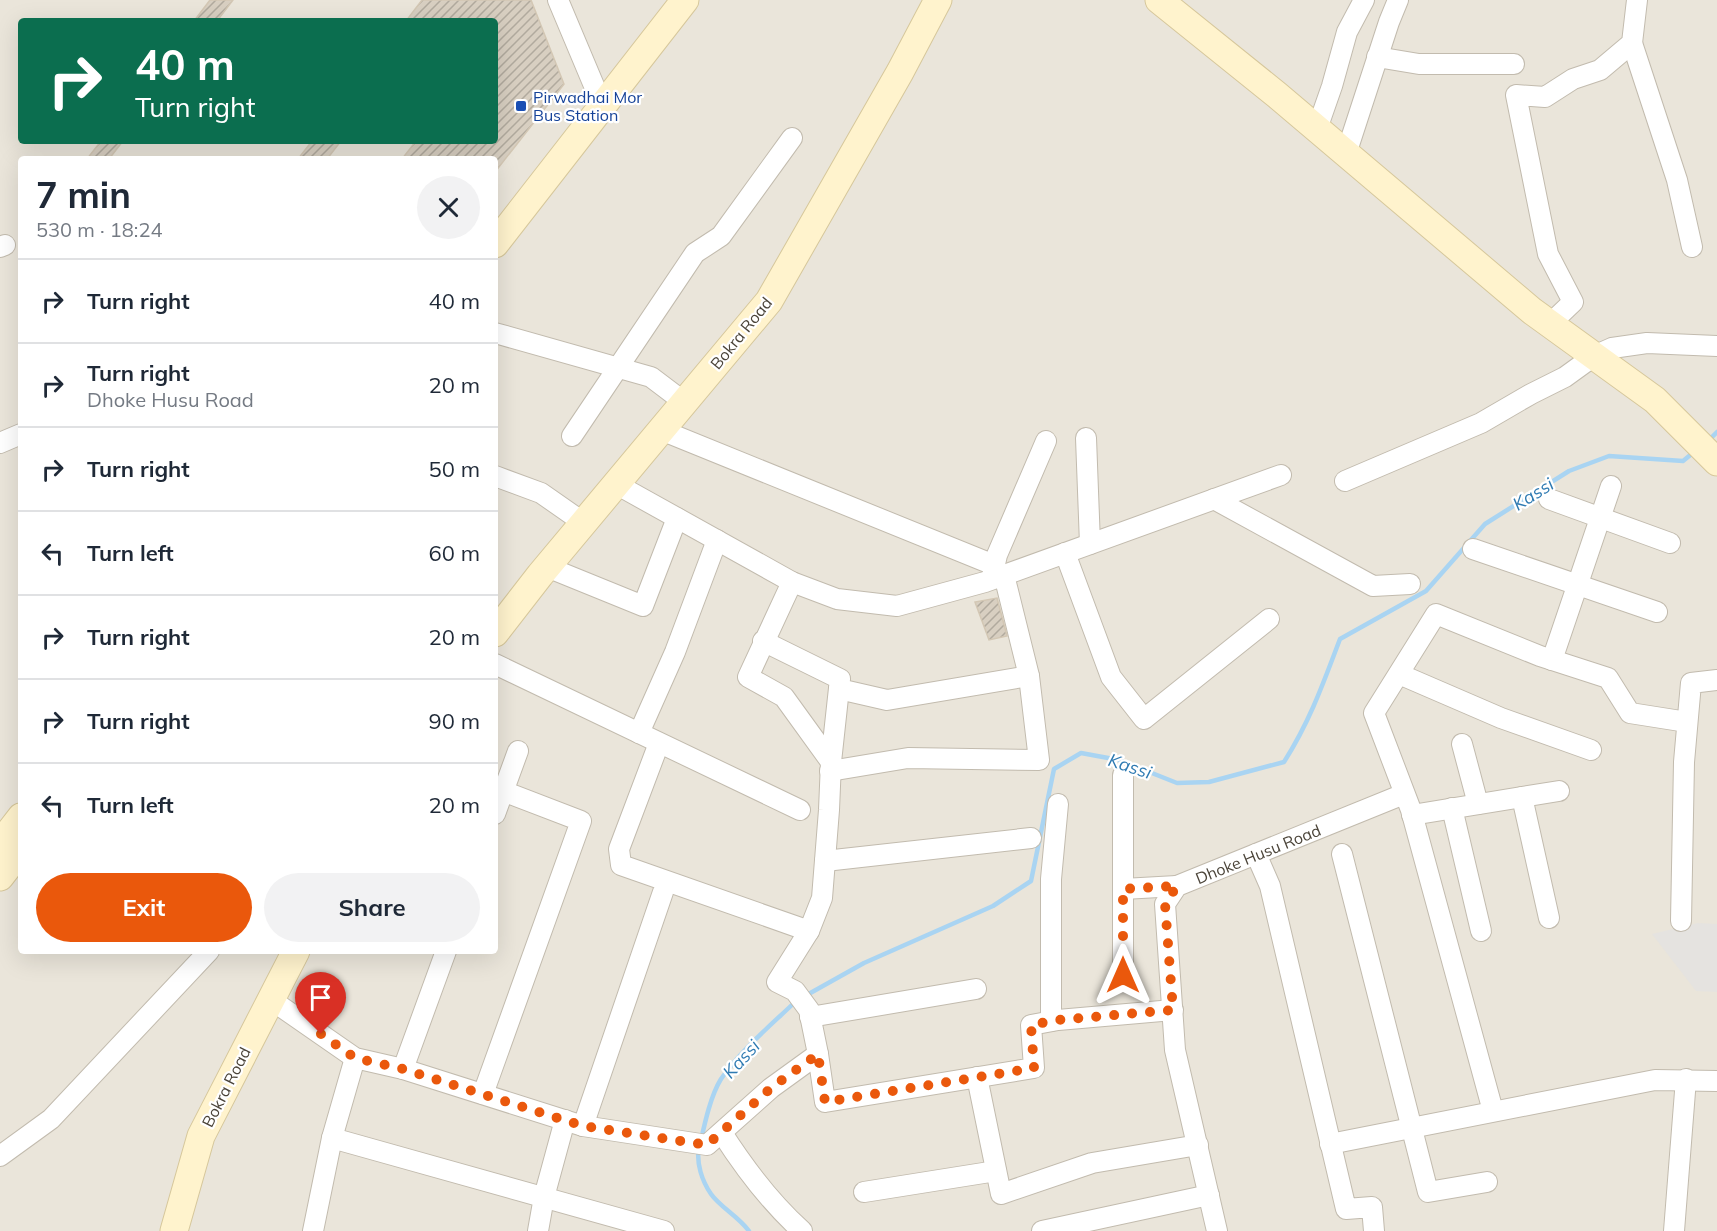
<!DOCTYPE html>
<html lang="en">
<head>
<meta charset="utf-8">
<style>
  :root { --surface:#fff; --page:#f2f2f3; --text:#1f2937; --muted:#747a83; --line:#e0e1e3; --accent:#ea580c }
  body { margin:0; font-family:Mulish,sans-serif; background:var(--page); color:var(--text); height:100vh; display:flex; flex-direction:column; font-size:22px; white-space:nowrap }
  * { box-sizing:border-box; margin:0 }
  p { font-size:20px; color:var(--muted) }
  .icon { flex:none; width:33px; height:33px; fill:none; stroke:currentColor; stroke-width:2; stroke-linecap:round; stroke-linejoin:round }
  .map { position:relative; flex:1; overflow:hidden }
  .drawer { position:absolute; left:18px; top:156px; width:480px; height:798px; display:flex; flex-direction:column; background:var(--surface); border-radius:6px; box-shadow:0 6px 24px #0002 }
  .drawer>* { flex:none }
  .top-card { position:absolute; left:18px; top:18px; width:480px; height:126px; border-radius:6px; box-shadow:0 6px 24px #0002; background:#0b6e4f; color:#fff; overflow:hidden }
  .pin { position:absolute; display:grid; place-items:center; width:51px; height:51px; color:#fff; margin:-62px -26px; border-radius:50% 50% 50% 0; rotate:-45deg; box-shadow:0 0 6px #0007 }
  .pin .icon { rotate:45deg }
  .me { position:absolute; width:66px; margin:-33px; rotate:0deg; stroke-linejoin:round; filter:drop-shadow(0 0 4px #0008) }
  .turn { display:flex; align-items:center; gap:21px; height:126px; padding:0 18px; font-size:27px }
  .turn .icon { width:78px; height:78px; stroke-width:2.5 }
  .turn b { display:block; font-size:42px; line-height:51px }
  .round { display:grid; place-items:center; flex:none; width:63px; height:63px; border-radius:32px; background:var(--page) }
  .overview { display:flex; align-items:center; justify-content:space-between; height:102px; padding:0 18px }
  h1 { font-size:36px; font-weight:700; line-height:45px }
  .button { display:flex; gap:12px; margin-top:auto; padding:12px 18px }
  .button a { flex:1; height:69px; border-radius:36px; background:var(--accent); color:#fff; font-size:24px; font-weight:700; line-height:69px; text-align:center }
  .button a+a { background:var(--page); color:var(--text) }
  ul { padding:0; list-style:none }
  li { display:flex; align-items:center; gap:18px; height:84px; padding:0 18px; border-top:2px solid var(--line) }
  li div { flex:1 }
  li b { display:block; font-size:22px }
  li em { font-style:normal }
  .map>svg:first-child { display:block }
</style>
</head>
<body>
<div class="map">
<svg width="1717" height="1231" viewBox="0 0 1717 1231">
  <defs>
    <pattern id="building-hatch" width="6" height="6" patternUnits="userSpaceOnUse" patternTransform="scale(1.5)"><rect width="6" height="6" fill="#d8cfc1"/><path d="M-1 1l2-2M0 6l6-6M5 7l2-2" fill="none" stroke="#b1aa9e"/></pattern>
  </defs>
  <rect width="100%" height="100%" fill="#f6f3ec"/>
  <path fill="#eae5da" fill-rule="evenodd" d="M0,0H1717V1231H0ZM21,21H495V141H21ZM21,159H495V951H21Z"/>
  <path fill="#e5e3e0" d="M1698,923L1717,924V992L1696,991L1652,934Z"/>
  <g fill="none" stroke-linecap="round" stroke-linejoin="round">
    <g stroke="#a9d4f2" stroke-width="4.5">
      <path d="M1708,441L1717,432"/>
      <path d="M805,996L864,963L993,906L1031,881L1054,769L1081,753L1119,760L1177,783L1209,782L1284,762C1310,721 1323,684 1340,639L1426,591L1485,524L1569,471L1609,456L1683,461L1694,452"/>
      <path d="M701,1140C705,1122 711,1095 721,1079C741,1050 770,1026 795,1002"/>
      <path d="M699,1148C696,1163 702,1181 711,1194C720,1207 738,1216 749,1231"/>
    </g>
  </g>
  <g fill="url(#building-hatch)" stroke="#d3c7b4" stroke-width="1.5">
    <path d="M210,0H233L217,21H194Z"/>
    <path d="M422,0H531L564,84L495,172V159H402L416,141H495V21H406Z"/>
    <path d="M101,141H123L109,159H87Z"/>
    <path d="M312,141H341L327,159H298Z"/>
    <path d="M997,598L1007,636L989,640L975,602Z"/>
  </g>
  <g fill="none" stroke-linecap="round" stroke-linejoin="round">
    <g stroke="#c2bbae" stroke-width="22">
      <g id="street">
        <path d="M558,0L595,88"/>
        <path d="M1632,43L1677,180L1692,247"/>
        <path d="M1377,57L1419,64H1514"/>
        <path d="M1317,129L1332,86L1347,32L1364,0"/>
        <path d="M1346,154L1389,22L1398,0"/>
        <path d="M0,247L5,245"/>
        <path d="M1550,324L1573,302L1548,254L1516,95L1545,97L1573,79L1600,70L1632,43L1637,0"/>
        <path d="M495,333L651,377L684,402"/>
        <path d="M661,430L994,565"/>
        <path d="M572,436L695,253L721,236L792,138"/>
        <path d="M1086,438L1090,544"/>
        <path d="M0,443L21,434"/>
        <path d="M495,476L541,493L584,523"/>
        <path d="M1345,481L1481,423L1531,394L1565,377L1594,356L1612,348L1647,343L1717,346"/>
        <path d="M616,484L792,582L837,599L897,606L985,582L1281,475"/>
        <path d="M1214,499L1373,586L1410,584"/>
        <path d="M1549,499L1670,543"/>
        <path d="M1473,549L1657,612"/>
        <path d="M1065,553L1111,677L1144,719L1269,619"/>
        <path d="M547,567L643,606L677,518"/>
        <path d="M992,577L997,555L1046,441"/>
        <path d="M792,582L748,677L784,697L831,762L829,810L822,898L809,931L777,982L795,991L809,1010L818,1054"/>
        <path d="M763,641L840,679L831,762"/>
        <path d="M1552,660L1611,486"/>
        <path d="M495,664L800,810"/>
        <path d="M1399,674L1501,718L1591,750"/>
        <path d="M839,689L887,700L1029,676L1004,575"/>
        <path d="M639,733L675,652L717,540"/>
        <path d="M659,743L619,849L621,865L809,931"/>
        <path d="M1462,744L1478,804"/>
        <path d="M830,771L908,758L1039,760L1029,676"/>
        <path d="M1522,797L1549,918"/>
        <path d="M1452,808L1481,931"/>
        <path d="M495,814L518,751"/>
        <path d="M1412,815L1559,791"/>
        <path d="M1256,854L1270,886L1346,1209L1372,1207L1374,1231"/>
        <path d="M1342,854L1428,1192L1487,1182"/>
        <path d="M825,861L1031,838"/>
        <path d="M1123,889L1177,886"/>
        <path d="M1681,921L1684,762L1691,683L1717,680"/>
        <path d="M1123,975V775"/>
        <path d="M270,999L355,1058L403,1069L583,1126L707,1145L771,1088L818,1054L825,1102L1034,1068L1031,1025L1058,1020L1173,1010"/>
        <path d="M810,1017L976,989"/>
        <path d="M1051,1021V879L1058,804"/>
        <path d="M403,1069L446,951"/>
        <path d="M977,1077L1001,1194L1092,1163L1198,1145"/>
        <path d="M483,1094L581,821L503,791"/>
        <path d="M1493,1111L1411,810L1374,713L1436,614L1540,656L1608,678L1630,713L1687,722"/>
        <path d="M583,1126L663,892"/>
        <path d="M722,1133C745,1169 770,1202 802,1231"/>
        <path d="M332,1138L664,1231"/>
        <path d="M1330,1144L1655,1080L1717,1081"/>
        <path d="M0,1156L51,1119L209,951"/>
        <path d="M864,1192L996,1171"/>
        <path d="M313,1231L332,1138L355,1058"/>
        <path d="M538,1231L544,1197L565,1120"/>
        <path d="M1042,1231L1209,1195"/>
        <path d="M1217,1231L1175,1050L1165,904L1177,886L1399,796"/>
        <path d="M1674,1231L1686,1079"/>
      </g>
    </g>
    <g stroke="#d6c79b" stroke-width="29">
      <g id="secondary">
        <path d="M1159,0L1277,95L1532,311L1655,400L1717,462"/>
        <path d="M495,244L685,0"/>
        <path d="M495,633L540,575L769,301L900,72L938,0"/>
        <path d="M0,844L21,817"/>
        <path d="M0,877L21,850"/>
        <path d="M174,1231L201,1136L296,951"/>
      </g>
    </g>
    <use href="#street" stroke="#fff" stroke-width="20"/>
    <use href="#secondary" stroke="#fff3cd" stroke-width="27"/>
  </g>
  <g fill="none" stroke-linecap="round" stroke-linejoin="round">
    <path stroke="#ea580c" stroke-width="10" stroke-dasharray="0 18" d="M321,1034L355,1058L403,1069L583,1126L707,1145L771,1088L818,1054L825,1102L1034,1068L1031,1025L1058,1020L1173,1010L1165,904L1177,886L1123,889V975"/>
  </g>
  <rect fill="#1a4fb4" stroke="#fff" stroke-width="2" x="515" y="100" width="12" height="12" rx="3"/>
  <g text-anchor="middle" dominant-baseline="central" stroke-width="4.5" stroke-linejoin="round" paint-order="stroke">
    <g font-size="16" fill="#164399" stroke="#fff" text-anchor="start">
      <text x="533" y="97">Pirwadhai Mor<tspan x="533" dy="18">Bus Station</tspan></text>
    </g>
    <g font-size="16" fill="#4b4439" stroke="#fff">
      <text transform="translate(741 333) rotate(-51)">Bokra Road</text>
      <text transform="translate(1258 854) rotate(-22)">Dhoke Husu Road</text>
      <text transform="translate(226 1087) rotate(-63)">Bokra Road</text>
    </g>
    <g font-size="18" font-style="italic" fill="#2e7ab2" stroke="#fff">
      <text transform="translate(1533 494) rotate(-32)">Kassi</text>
      <text transform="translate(1130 766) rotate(18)">Kassi</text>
      <text transform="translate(741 1059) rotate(-47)">Kassi</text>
    </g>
  </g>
</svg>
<div class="pin" style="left:321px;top:1034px;background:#d93025"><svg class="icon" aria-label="arrive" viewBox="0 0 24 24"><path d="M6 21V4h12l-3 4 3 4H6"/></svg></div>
<svg class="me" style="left:1123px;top:975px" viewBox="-20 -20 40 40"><path d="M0-17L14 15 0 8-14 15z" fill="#ea580c" stroke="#fff" stroke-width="4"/></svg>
<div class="top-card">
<div class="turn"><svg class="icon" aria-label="right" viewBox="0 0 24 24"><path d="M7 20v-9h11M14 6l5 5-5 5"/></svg><div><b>40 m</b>Turn right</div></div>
</div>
<section class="drawer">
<div class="overview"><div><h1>7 min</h1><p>530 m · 18:24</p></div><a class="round"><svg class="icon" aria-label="close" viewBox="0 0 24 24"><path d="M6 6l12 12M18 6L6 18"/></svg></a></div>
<ul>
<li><svg class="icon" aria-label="right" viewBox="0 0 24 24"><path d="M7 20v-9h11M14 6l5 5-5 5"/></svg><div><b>Turn right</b></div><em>40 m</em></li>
<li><svg class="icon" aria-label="right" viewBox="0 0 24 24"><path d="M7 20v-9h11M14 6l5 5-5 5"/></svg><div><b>Turn right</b><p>Dhoke Husu Road</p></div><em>20 m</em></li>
<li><svg class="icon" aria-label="right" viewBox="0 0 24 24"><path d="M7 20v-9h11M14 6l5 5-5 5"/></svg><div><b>Turn right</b></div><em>50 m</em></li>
<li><svg class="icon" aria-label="left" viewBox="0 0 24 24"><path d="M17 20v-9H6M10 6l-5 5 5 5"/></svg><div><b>Turn left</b></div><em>60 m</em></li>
<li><svg class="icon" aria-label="right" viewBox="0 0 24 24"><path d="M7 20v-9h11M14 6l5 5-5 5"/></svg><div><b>Turn right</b></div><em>20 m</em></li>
<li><svg class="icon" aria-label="right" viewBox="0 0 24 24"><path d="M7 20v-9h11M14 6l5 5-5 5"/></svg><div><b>Turn right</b></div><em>90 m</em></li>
<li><svg class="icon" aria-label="left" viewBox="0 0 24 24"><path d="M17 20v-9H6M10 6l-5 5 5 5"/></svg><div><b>Turn left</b></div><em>20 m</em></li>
</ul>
<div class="button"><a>Exit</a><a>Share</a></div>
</section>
</div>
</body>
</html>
